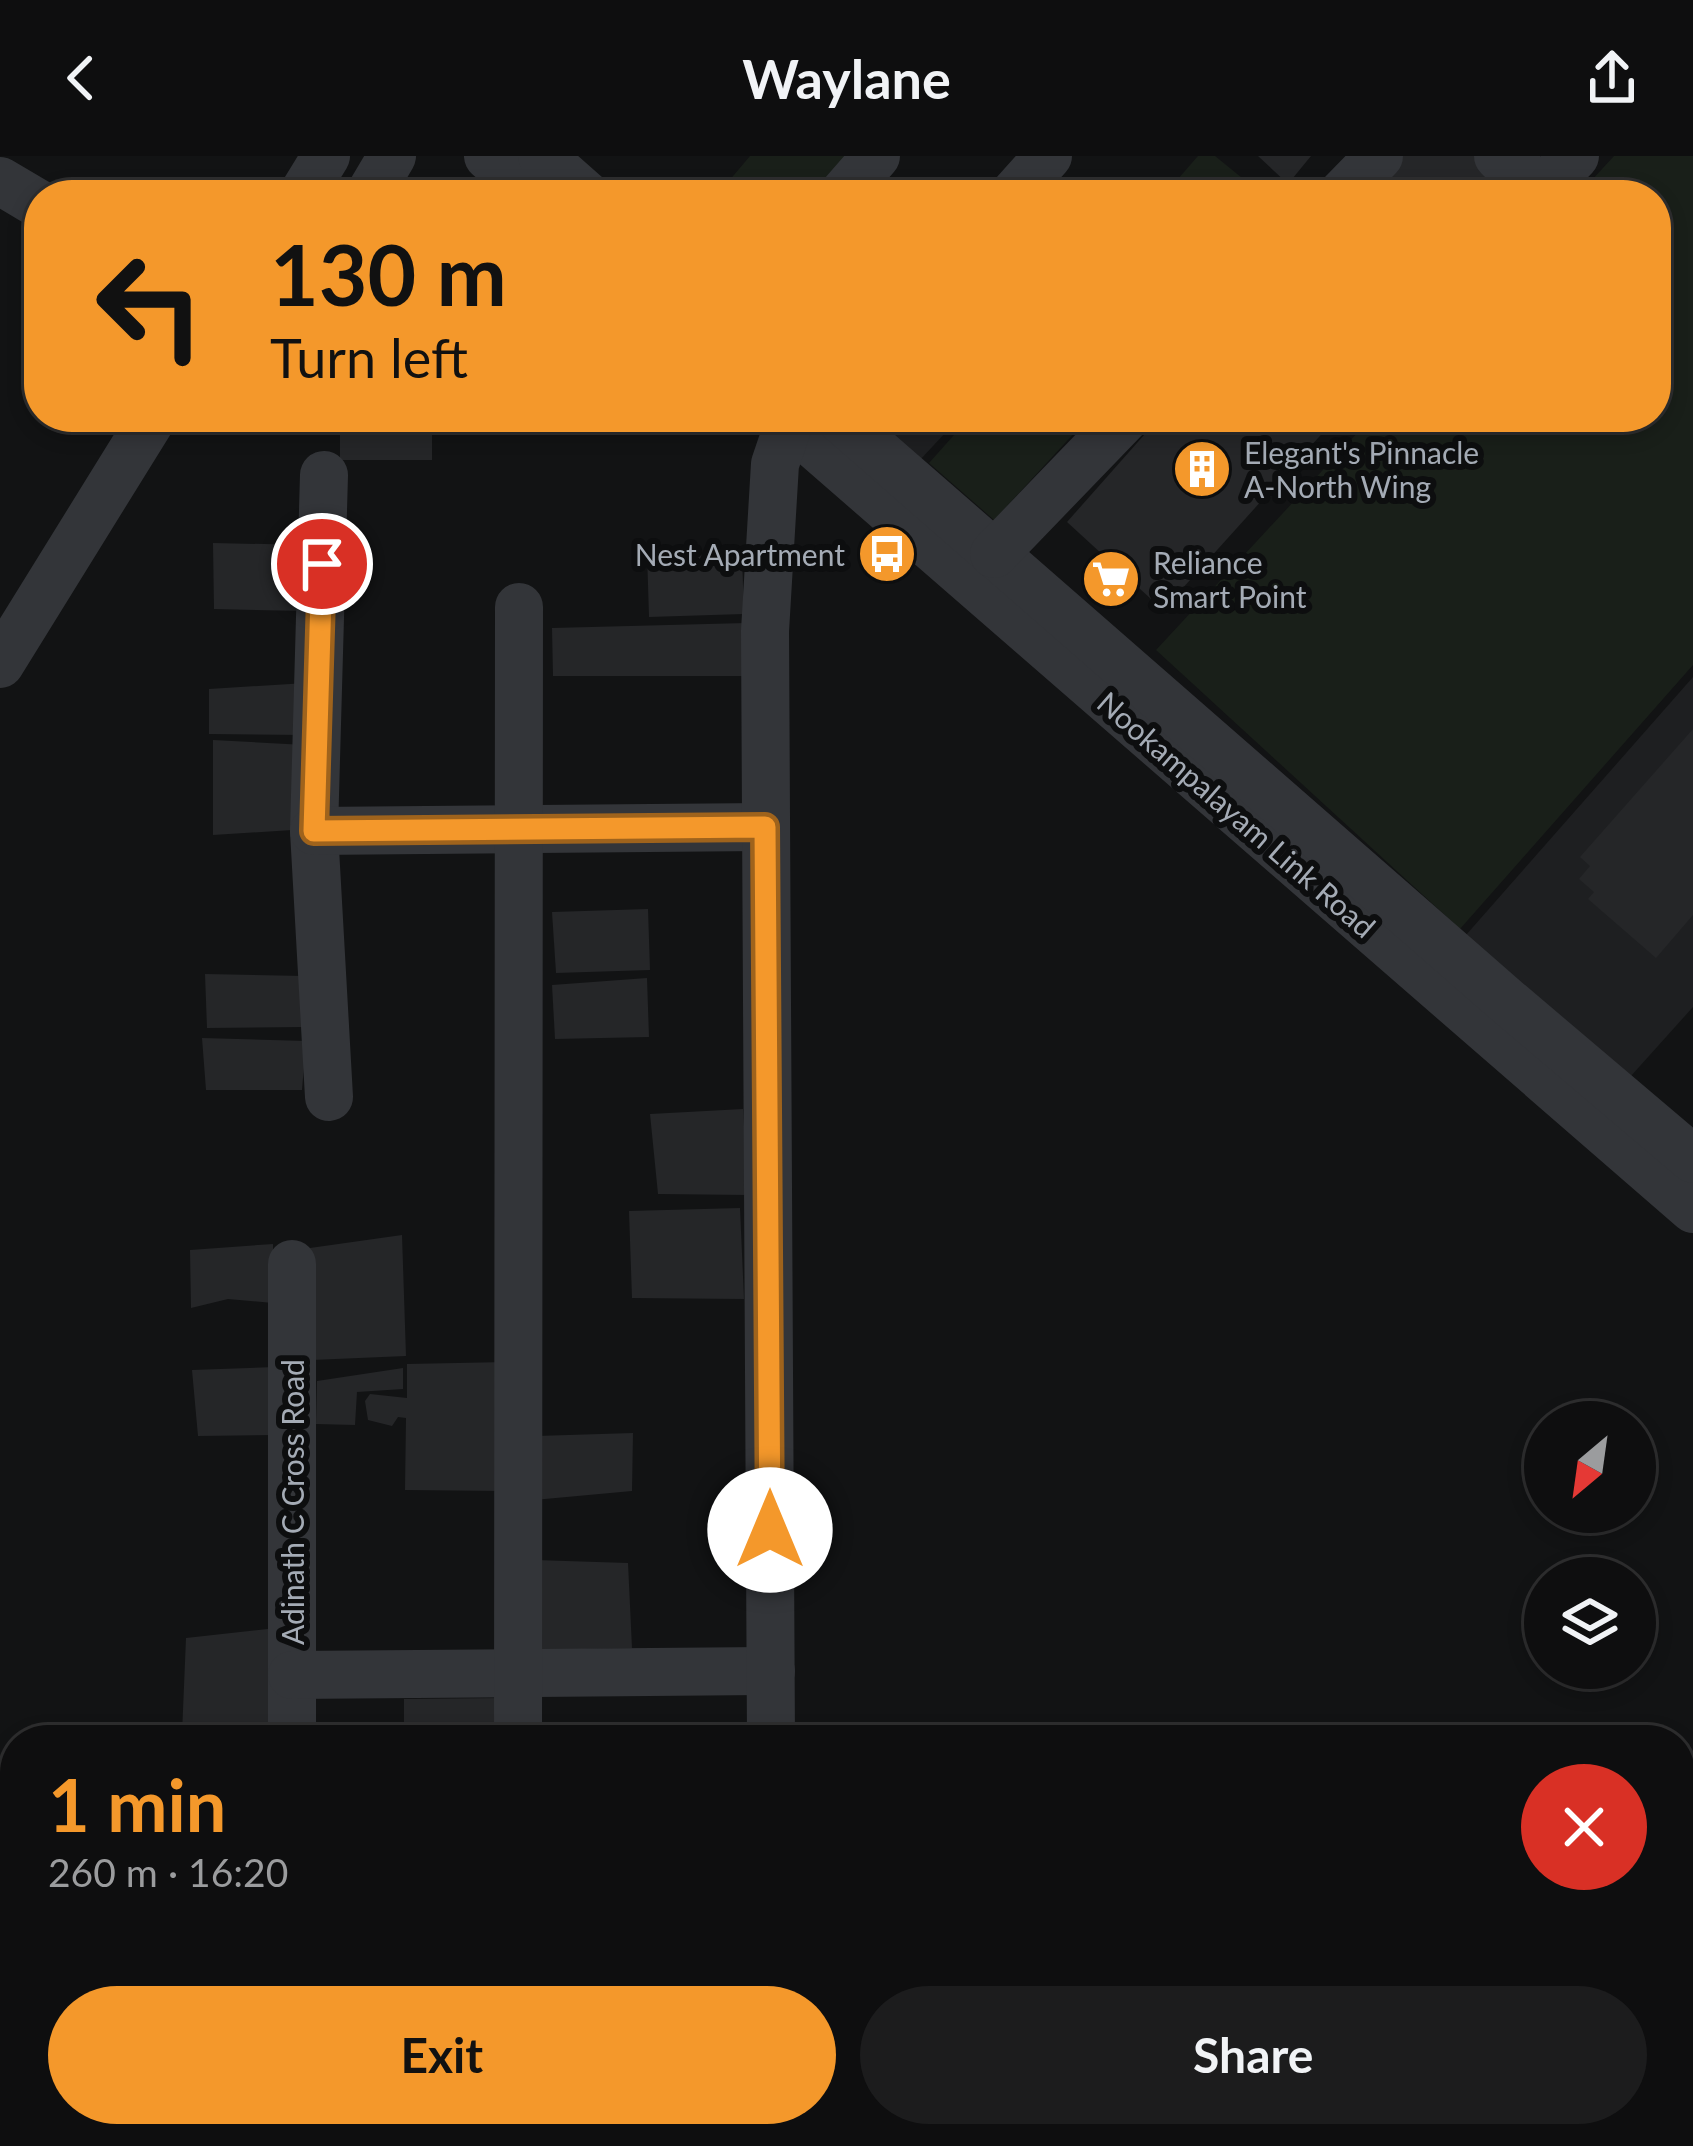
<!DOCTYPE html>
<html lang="en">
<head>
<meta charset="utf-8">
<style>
  :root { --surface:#0e0e0f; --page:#1c1c1d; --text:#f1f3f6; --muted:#9b9c9e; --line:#2e2e2f; --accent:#f4982b }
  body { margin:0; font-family:Lato,sans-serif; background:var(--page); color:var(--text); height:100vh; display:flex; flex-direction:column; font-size:45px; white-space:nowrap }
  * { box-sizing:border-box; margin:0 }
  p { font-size:39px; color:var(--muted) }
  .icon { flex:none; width:66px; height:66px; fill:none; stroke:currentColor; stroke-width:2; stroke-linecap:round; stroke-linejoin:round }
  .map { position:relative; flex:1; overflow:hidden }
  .drawer { position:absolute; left:0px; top:1569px; width:1695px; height:423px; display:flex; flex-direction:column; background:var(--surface); border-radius:48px 48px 0 0; box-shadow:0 6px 18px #0003,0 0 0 3px var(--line) }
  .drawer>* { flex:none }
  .hud { position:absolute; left:24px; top:24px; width:1647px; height:252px; border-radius:48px; box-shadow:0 6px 18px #0003,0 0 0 3px var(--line); background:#f4982b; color:#111; overflow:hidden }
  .needle { width:78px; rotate:209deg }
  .fabs { position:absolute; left:1524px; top:1245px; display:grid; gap:24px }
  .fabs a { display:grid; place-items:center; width:132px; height:132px; border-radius:50%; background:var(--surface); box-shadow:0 6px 18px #0003,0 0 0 3px var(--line); font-size:60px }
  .pin { position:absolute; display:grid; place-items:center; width:102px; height:102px; color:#fff; margin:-51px; border:6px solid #fff; border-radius:50%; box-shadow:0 3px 12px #0007 }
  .me { position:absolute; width:132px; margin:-66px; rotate:0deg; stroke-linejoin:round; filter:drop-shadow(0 0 9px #0008) }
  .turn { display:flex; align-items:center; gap:42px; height:252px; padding:0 48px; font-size:54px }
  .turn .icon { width:156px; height:156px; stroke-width:2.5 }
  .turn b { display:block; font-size:84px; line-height:102px }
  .round { display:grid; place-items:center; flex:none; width:126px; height:126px; border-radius:63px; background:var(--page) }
  .head { display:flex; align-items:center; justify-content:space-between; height:204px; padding:0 48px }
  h1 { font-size:72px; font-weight:700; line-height:90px; color:var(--accent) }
  .cta { display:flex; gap:24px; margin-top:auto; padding:24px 48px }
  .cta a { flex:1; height:138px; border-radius:72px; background:var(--accent); color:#111; font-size:48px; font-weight:700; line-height:138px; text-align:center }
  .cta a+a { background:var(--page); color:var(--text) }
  header { display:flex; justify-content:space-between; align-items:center; height:156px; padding:0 48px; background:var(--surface); font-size:54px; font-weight:700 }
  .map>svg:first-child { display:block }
</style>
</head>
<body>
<header><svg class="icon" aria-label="back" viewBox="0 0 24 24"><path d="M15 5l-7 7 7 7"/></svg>Waylane<svg class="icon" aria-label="share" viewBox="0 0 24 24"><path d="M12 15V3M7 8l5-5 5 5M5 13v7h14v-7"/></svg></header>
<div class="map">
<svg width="1693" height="1990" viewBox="0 0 1693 1990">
  <rect width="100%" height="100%" fill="#121314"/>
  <g fill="#1e1f21">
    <path d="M869,261H960L919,305Z"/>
    <path d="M1693,521V851L1631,920L1466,779Z"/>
  </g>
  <g fill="#191f19">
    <path d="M750,0H864L830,39H743L728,26Z"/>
    <path d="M1198,0H1215L1263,39H1164Z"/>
    <path d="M1614,0H1693V509L1460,773L1156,494L1372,261H1656V39H1578Z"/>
    <path d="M970,261H1089L994,364L929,307Z"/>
  </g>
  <g fill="#252628">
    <path d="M1258,0H1311L1288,28Z"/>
    <path d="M1390,0H1482L1526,39H1356Z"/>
    <rect x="340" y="261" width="92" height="43"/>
    <path d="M1160,261H1337L1163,454L1067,366Z"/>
    <path d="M213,387L308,389L304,455L214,453Z"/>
    <path d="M647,397L742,400L744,458L649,461Z"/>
    <path d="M746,467L743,520H553L552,472Z"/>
    <path d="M306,527L305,579L209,578V533Z"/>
    <path d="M1693,573V759L1656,802L1588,743L1594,736L1579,723L1590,710L1580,701Z"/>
    <path d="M213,584L305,589L308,673L213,679Z"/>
    <path d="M648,753L650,814L556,817L552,756Z"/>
    <path d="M205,818L304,820L305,871L207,872Z"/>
    <path d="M647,822L649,881L555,883L552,829Z"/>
    <path d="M202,882L306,885L302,934H206Z"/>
    <path d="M743,953L748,1039L658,1038L650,958Z"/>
    <path d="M740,1052L744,1143L632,1142L629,1055Z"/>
    <path d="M402,1079L406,1200L312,1204L310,1092Z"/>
    <path d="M273,1088V1147L228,1143L191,1152L190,1094Z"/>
    <path d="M507,1206L505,1335L405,1334L406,1262L398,1261L392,1270L368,1264L365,1245L370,1238L407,1242V1208Z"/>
    <path d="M275,1211V1279L198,1280L192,1214Z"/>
    <path d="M403,1212V1233L357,1236L355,1269L316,1268L317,1225Z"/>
    <path d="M633,1277L632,1335L534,1344L536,1280Z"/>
    <path d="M535,1404L628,1407L632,1492L537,1494Z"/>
    <path d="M277,1472L275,1576L182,1578L186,1482Z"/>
    <path d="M504,1542V1584H404V1543Z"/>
  </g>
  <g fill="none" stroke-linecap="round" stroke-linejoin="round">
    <g stroke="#333539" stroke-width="48">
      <path d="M488,0L532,39"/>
      <path d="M542,0L586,39"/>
      <path d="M1498,0L1515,17L1548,28L1575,0"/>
      <path d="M0,25L39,48"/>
      <path d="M302,39L326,0"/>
      <path d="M369,39L392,0"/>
      <path d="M842,39L876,0"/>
      <path d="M1013,39L1048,0"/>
      <path d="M1341,39L1379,0"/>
      <path d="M782,261L1693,1053"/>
      <path d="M838,261L1508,846L1693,1003"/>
      <path d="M324,319L314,675L329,941"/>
      <path d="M994,398L1126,261"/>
      <path d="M0,508L153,261"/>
      <path d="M314,675L765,671"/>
      <path d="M292,1108V1584"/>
      <path d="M292,1519L771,1515"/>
      <path d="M518,1584L519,451"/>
      <path d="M771,1584L765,475L775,308L791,261"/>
      <path d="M769,1990V1977"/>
    </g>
  </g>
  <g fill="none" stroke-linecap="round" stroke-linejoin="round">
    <g stroke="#9f631c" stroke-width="30">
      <path id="route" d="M322,408L314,675L765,671L770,1374"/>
    </g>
    <use href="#route" stroke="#f4982b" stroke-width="21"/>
  </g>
  <defs>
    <g id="building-disc" transform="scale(3)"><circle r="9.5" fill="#f4982b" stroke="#0d0e0f"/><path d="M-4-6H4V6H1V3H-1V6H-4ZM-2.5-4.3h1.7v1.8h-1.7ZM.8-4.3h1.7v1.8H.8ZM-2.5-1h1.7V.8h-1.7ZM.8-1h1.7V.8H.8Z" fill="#fff"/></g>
    <g id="bus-disc" transform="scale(3)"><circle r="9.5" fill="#f4982b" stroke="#0d0e0f"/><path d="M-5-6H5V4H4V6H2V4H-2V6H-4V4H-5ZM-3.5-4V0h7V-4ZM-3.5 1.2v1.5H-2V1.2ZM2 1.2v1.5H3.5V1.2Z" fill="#fff"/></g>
    <g id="supermarket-disc" transform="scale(3)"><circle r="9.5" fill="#f4982b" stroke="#0d0e0f"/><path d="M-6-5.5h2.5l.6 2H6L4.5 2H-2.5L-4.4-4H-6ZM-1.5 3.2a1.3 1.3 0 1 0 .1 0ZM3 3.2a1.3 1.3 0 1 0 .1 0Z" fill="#fff"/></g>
  </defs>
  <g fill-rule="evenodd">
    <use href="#building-disc" x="1202" y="313"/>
    <use href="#bus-disc" x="887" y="398"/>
    <use href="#supermarket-disc" x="1111" y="423"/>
  </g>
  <g text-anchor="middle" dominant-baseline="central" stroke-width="12" stroke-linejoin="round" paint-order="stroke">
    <g font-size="30" fill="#a4abb5" stroke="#0d0e0f" text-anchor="start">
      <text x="1244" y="296">Elegant's Pinnacle<tspan x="1244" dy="34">A-North Wing</tspan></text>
      <text x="845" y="398" text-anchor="end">Nest Apartment</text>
      <text x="1153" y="406">Reliance<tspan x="1153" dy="34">Smart Point</tspan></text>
    </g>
    <g font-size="30" fill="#a4abb5" stroke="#0d0e0f">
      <text transform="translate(1237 658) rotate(41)">Nookampalayam Link Road</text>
      <text transform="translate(292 1346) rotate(-90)">Adinath C Cross Road</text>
    </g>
  </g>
</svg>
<div class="fabs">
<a><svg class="needle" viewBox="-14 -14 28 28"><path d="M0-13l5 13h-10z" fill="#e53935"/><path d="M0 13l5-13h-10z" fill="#9b9c9e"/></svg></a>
<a><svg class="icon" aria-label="layers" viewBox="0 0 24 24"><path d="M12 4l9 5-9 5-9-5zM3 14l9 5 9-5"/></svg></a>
</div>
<div class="pin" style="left:322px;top:408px;background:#d93025"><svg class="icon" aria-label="arrive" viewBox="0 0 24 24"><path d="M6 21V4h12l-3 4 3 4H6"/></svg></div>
<svg class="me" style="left:770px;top:1374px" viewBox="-20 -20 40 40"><circle r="19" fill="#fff"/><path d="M0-13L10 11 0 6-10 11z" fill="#f4982b"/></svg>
<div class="hud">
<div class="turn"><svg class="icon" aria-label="left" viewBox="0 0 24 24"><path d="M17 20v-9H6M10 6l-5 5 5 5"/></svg><div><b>130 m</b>Turn left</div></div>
</div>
<section class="drawer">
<div class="head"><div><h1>1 min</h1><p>260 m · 16:20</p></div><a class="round" style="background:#d93025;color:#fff"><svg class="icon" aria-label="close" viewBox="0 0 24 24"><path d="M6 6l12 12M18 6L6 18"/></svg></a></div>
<div class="cta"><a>Exit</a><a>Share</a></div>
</section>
</div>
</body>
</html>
